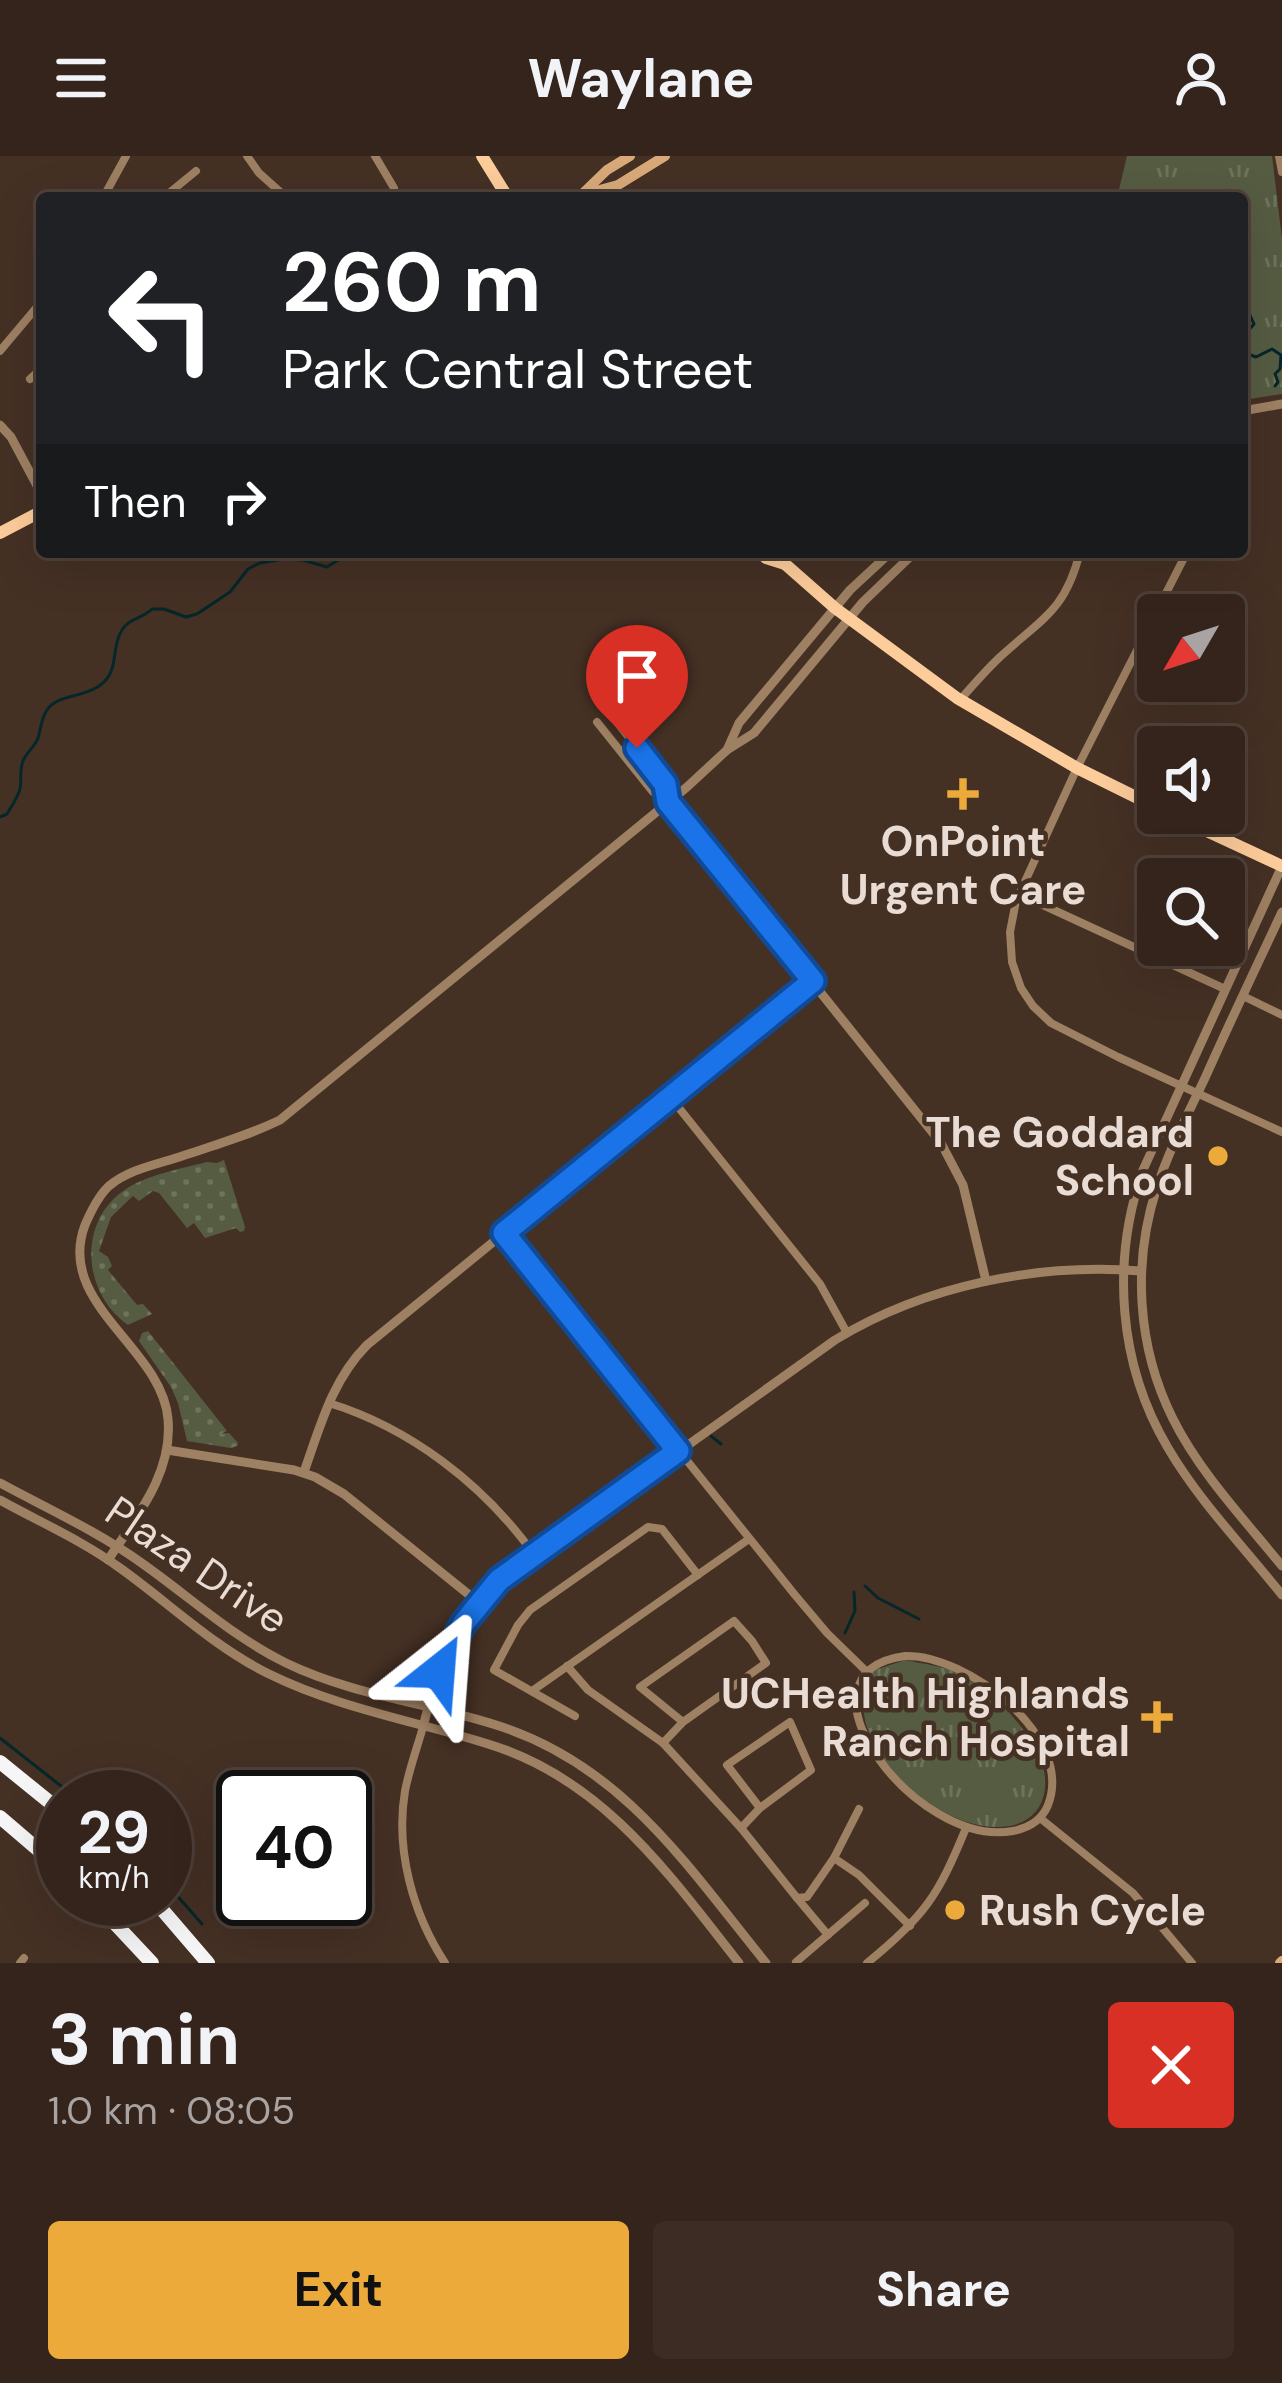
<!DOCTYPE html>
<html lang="en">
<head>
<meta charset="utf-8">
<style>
  :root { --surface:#34241b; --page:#3c2c24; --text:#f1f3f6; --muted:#a9a4a3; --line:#4e413a; --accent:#ebaa39 }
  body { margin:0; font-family:"DM Sans",sans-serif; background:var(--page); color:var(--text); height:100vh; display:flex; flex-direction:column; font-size:45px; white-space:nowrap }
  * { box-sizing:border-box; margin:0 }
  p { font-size:39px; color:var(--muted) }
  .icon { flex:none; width:66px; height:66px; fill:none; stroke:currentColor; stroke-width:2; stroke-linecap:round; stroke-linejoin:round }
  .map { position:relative; height:1807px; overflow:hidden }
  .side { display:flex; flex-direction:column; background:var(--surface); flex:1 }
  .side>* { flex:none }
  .top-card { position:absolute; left:36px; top:36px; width:1212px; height:366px; border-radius:12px; box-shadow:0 12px 48px #0002,0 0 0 3px var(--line); background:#202124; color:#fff; overflow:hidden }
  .needle { width:78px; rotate:231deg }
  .buttons { position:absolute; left:1137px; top:438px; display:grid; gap:24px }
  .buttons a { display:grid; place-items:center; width:108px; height:108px; border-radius:12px; background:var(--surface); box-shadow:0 12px 48px #0002,0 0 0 3px var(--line); font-size:60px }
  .speed { position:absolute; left:36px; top:1614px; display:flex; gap:24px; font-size:60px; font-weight:700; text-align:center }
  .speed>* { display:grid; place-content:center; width:156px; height:156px; border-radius:50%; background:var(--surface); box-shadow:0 12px 48px #0002,0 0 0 3px var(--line); line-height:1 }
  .speed small { font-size:30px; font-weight:400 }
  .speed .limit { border:6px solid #111; border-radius:18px; background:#fff; color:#111 }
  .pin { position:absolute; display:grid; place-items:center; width:102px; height:102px; color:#fff; margin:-123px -51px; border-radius:50% 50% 50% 0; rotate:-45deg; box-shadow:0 0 12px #0007 }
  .pin .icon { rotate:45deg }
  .me { position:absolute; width:132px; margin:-66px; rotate:28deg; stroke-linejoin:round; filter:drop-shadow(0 0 9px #0008) }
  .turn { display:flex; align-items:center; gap:42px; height:252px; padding:0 48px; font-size:54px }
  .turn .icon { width:156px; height:156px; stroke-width:2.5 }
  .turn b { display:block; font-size:84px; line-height:102px }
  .then { display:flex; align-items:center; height:114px; padding:0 48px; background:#0003; gap:24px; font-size:45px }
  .round { display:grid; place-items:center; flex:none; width:126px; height:126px; border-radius:12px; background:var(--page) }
  .head { display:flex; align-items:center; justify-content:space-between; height:204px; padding:0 48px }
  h1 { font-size:72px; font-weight:700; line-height:90px }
  .primary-button { display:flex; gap:24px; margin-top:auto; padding:24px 48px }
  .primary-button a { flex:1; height:138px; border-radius:12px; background:var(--accent); color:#111; font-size:48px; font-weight:700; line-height:138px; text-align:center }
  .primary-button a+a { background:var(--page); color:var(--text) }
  header { display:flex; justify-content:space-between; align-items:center; height:156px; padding:0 48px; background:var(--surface); font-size:54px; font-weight:700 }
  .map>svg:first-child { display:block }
</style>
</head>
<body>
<header><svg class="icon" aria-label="menu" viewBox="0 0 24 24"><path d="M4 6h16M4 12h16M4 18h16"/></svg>Waylane<svg class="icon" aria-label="person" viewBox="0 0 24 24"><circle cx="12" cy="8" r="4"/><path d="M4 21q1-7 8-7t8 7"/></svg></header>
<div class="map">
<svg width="1282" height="1807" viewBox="0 0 1282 1807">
  <defs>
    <pattern id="grass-dots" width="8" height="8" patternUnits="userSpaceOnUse" patternTransform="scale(3)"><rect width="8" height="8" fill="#565c42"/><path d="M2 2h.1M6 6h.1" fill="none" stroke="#6e735c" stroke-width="1.8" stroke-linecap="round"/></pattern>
    <pattern id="park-tufts" width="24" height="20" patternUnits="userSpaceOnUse" patternTransform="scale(3)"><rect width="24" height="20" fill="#565c42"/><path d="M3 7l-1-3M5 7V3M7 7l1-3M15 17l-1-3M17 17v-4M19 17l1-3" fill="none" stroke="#6e735c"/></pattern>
  </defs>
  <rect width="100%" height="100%" fill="#453024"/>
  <g fill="url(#grass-dots)">
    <path d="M224,1004L245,1071L244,1075L240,1076L236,1072L205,1082L194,1067L187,1072L159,1037L153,1035L139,1045L133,1040L111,1061L99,1095L108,1101L112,1110L108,1114L137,1149L143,1148L152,1158L128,1169C82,1137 77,1065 126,1033C149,1018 181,1013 207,1006L217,1007Z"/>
    <path d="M148,1175L227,1275L221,1278L229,1277L238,1287L237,1290L231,1292L187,1285L178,1247L171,1231L139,1185L142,1177Z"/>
  </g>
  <g fill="url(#park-tufts)">
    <path d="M1127,0H1272L1282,83V238L1242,244V42H1117Z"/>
    <path d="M905,1504C919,1507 936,1509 950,1514C984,1527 1012,1556 1032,1586C1056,1622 1049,1671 997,1671C946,1672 879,1617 866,1568C861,1549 865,1533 872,1515Z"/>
  </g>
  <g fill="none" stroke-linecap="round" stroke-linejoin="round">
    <g stroke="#05272a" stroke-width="3">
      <path d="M1242,182L1254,168L1249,157"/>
      <path d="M1242,196L1256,201L1272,193L1281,199L1280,213L1275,218L1278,226L1275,230"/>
      <path d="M0,661L7,658C11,651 18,641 20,633C22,623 19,615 23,605C27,595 35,591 38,582C41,572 41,563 47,554C58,537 86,543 104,526C119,511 111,491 122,474C129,462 142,463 152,453H164L186,461L197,458L230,436L248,413L260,407L283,403L303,404L327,411L351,396"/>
      <path d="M711,1280L721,1288"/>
      <path d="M865,1430L878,1442L919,1463"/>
      <path d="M845,1477L855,1455L854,1436"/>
      <path d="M0,1582L75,1641"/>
      <path d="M165,1726L202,1768"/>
    </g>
    <g stroke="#9e8062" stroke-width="8">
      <path d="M247,0L259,17L287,42"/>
      <path d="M375,0L394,32L395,42"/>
      <path d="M1279,0L1282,16"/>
      <path d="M103,42L126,0"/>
      <path d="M163,42L196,15"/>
      <path d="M0,195L42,145"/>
      <path d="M30,223L42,212"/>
      <path d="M1187,396L1077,612L1016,745L1010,776L1012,806L1021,832L1033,850L1051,867L1118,901L1282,976"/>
      <path d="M960,544C973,529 986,514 1000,501C1041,463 1065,456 1080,396"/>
      <path d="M609,556L665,628L668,646"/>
      <path d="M597,566L653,636L667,645"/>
      <path d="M1019,738L1225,833"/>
      <path d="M1243,840L1282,859"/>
      <path d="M671,942L820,1128L847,1177"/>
      <path d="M504,1077L795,1439L827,1477L867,1516"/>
      <path d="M329,1247C410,1272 483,1328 533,1397"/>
      <path d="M905,1500C966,1498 1075,1580 1048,1649C1042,1664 1028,1672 1013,1675C916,1693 783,1516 905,1500Z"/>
      <path d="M567,1510L588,1534L663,1587L741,1672L797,1742L807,1741L834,1702L859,1719L910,1770"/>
      <path d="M532,1535L749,1383"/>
      <path d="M575,1560L494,1514L518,1469L530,1454L648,1371L662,1373L698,1419"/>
      <path d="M423,1571C417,1592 409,1614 405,1635C395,1694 413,1758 445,1807"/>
      <path d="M663,1587L683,1566L766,1507L752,1485L734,1465L640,1531L683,1566"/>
      <path d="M1040,1662L1133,1737L1192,1807"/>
      <path d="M741,1672L760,1652L811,1614L790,1566L727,1609L760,1652"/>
      <path d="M834,1702L859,1653"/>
      <path d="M797,1742L828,1779"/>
      <path d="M796,1806L865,1747"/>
      <path d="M20,1807L24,1802"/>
      <path d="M867,1807C925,1760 938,1740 966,1672"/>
    </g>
    <g stroke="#9e8062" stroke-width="9">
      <path d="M1242,255L1282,248"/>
      <path d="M0,269L11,281L42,339"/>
      <path d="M727,594L739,567L850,434L891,396"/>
      <path d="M668,646L941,987L963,1029L986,1125"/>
      <path d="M1282,710L1143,1014C1111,1105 1118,1208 1168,1292C1199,1345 1244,1391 1282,1439"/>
      <path d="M1282,756C1256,811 1230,866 1205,922C1188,958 1169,994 1157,1031C1132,1107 1137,1191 1173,1263C1200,1317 1244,1363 1282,1410"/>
      <path d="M167,1294L294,1314L315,1321L344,1338L478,1446"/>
      <path d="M304,1316C320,1271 332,1224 367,1189L813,825"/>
      <path d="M0,1327C48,1353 99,1376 143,1408C191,1442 233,1481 286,1507C352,1539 428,1547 496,1569C623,1609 687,1710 766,1807"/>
      <path d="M0,1344C40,1366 83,1385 120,1412C169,1447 214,1491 269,1518C338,1552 415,1565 488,1588C603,1623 668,1717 739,1807"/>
      <path d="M108,1404C136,1361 173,1318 168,1263C162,1191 55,1148 85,1069C91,1055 98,1040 109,1030C128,1014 154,1009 176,1002C212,990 247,980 280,964L687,631L727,594L754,577L863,446L915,396"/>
      <path d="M423,1571C436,1516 457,1464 499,1424L835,1184C925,1129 1038,1107 1141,1115"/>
    </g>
    <g stroke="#d9a979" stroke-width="10">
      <path d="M585,38L618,29L665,0"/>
      <path d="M578,42L607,14L630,0"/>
      <path d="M1280,1807L1282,1805"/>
    </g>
    <g stroke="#fdcc9b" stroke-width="12">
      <path d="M482,0L508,42"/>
      <path d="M0,377L42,355"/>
      <path d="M760,396L766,402L785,408"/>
      <path d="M780,396L785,408L835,452L957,542L1077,612L1158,652"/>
      <path d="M1168,657L1282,710"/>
    </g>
    <g stroke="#f6f6f6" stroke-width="14">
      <path d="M0,1606L63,1657"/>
      <path d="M0,1661L63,1715"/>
      <path d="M92,1743L152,1807"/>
      <path d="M153,1743L208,1807"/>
    </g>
  </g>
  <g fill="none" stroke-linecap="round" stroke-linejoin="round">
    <g stroke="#114b97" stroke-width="30">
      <path id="route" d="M439,1515L463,1468L499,1424L678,1295L504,1077L813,825L668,646L665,628L637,592"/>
    </g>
    <use href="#route" stroke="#1a73e8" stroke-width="21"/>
  </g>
  <g fill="#ebaa39" stroke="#453024" stroke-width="4.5">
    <path d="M957 620h12v12h12v12h-12v12h-12v-12h-12v-12h12z"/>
    <circle cx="1218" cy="1000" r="12"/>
    <path d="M1151 1543h12v12h12v12h-12v12h-12v-12h-12v-12h12z"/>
    <circle cx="955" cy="1754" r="12"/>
  </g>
  <g text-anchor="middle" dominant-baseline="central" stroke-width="9" stroke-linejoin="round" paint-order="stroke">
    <g font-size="42" font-weight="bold" fill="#e9dcd4" stroke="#453024" text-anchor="end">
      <text x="963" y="685" text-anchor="middle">OnPoint<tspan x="963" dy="48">Urgent Care</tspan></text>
      <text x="1194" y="976">The Goddard<tspan x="1194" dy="48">School</tspan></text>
      <text x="1130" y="1537">UCHealth Highlands<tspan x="1130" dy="48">Ranch Hospital</tspan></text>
      <text x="979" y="1754" text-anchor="start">Rush Cycle</text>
    </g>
    <g font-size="42" fill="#e9dcd4" stroke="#453024">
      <text transform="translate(197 1409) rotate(34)">Plaza Drive</text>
    </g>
  </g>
</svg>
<div class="buttons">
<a><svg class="needle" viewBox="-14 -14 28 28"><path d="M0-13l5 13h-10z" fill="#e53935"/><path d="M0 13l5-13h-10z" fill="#a9a4a3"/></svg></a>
<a><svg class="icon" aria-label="sound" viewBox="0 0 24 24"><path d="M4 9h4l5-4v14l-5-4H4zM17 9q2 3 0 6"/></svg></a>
<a><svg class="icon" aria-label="search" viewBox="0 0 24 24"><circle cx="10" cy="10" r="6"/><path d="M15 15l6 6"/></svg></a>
</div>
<div class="speed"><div>29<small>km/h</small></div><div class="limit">40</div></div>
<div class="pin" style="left:637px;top:592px;background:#d93025"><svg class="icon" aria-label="arrive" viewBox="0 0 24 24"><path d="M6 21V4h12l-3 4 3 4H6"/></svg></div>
<svg class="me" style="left:439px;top:1515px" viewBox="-20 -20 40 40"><path d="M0-17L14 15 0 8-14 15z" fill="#1a73e8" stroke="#fff" stroke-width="4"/></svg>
<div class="top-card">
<div class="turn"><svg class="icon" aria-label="left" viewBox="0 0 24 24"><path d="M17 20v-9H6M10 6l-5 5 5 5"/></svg><div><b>260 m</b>Park Central Street</div></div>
<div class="then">Then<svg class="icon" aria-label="right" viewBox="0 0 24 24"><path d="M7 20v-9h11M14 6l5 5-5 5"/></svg></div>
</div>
</div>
<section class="side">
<div class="head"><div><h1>3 min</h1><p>1.0 km · 08:05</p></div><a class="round" style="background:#d93025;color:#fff"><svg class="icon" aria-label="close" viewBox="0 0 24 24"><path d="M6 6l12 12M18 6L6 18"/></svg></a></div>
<div class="primary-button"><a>Exit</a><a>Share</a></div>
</section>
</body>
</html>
